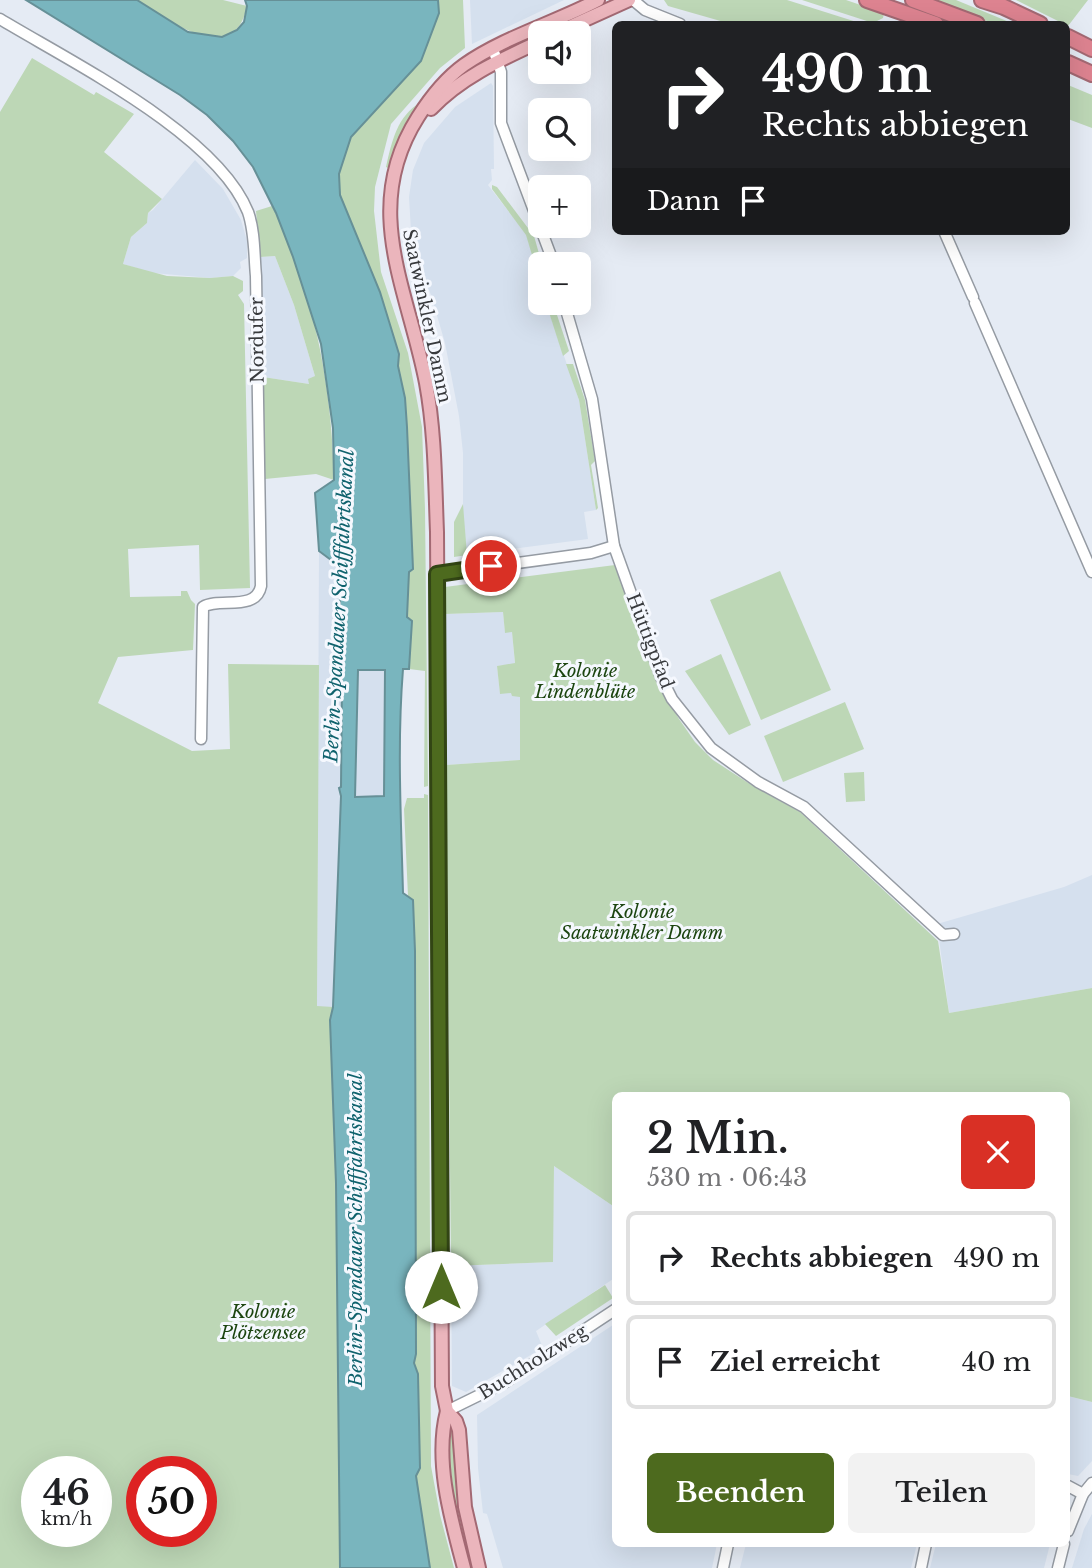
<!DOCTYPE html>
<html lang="de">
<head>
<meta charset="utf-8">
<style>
  :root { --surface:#fff; --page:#f2f2f2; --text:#202124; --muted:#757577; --line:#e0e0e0; --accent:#4d6a1e }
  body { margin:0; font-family:"Libre Baskerville",serif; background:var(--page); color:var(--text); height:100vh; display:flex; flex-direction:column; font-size:26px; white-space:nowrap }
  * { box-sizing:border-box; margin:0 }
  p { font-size:23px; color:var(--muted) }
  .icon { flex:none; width:38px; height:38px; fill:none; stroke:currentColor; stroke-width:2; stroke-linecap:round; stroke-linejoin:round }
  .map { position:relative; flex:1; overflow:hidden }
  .drawer { position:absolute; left:612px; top:1092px; width:458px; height:455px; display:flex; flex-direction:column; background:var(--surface); border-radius:10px; box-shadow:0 7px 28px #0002 }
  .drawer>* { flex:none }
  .banner { position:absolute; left:612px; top:21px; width:458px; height:214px; border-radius:10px; box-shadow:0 7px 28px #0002; background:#202124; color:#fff; overflow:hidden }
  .fabs { position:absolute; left:528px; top:21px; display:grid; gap:14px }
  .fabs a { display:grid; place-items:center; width:63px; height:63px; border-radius:10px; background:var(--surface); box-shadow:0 7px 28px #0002; font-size:35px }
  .speed { position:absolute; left:21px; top:1456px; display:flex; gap:14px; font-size:35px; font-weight:700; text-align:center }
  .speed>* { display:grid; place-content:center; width:91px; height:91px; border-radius:50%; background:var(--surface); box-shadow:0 7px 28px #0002; line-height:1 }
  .speed small { font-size:18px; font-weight:400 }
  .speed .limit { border:10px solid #d22; background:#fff; color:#111 }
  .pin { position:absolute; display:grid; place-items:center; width:60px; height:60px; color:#fff; margin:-30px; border:4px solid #fff; border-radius:50%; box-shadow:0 2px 7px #0007 }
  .me { position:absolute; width:77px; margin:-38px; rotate:0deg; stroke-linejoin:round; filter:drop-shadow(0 0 5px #0008) }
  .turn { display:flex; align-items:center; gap:24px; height:147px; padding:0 35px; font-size:32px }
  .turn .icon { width:91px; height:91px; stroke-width:2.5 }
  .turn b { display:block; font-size:49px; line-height:60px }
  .then { display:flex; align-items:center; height:66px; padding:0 35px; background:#0003; gap:14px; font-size:26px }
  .round { display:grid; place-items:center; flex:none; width:74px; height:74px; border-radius:10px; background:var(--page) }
  .headline { display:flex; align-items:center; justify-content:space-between; height:119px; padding:0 35px }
  h1 { font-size:42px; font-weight:600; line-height:52px }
  .action { display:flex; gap:14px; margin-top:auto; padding:14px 35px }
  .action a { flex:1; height:80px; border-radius:10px; background:var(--accent); color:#fff; font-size:28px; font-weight:600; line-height:80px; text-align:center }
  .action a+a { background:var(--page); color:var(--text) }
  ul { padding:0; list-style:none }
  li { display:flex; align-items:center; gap:21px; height:94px; margin:0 14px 10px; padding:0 21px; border:4px solid var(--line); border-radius:10px }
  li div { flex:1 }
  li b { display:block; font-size:26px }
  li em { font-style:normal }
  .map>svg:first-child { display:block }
</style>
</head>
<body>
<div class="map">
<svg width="1092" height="1568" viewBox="0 0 1092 1568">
  <rect width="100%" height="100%" fill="#e5ebf4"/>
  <g fill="#d5e0ee">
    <path d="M470,0H564L472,44Z"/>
    <path d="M491,83L493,86L494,169H491L492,180L488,185L527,235L541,285V303H546L579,400L596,510L584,512L588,539L467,555L463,528V453L459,416L445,343L431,295L412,248L409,197L413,170L424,143L455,107Z"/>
    <path d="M195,160L223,189L241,220L247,241V258L240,262L241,268L233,276L210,278L153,273L123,264L131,237L147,223L148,213L153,210Z"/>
    <path d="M275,256L294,305L315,376L309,379V384L263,377V321L260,257Z"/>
    <path d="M319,551L339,566L342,677L341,795L333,1007H317Z"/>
    <path d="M503,612L505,632H512L515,664L497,666L500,693H512L520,696V760L446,765L445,614Z"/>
    <path d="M385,669L384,797H355L358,670Z"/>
    <path d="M1092,875V988L949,1013L937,924L1064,887Z"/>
    <path d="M554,1166L616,1208V1277L536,1331L543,1348L466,1392L452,1386L451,1266L552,1262Z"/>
    <path d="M616,1323V1544H717L712,1568H503L487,1514L483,1513L478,1468L477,1415Z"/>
    <path d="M1068,1396L1092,1402V1461L1078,1476L1068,1474Z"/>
    <path d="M1092,1514V1568H1072L1084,1529Z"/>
    <path d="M746,1544H917L911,1568H740Z"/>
    <path d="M936,1544H1050L1044,1568H930Z"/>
  </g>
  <g fill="#bdd7b6" fill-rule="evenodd">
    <path d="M137,0H223L247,6C234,70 168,20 137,0Z"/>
    <path d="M438,0H463L465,48L440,68L391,124L375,187L374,211L381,272L408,353L422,427L425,509L428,786L424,787L425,671L409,669L412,622L407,617L409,572L413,568L407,427L405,398L398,366L399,354L380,292L340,195L339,174L351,137L421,61L439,13Z"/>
    <path d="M664,0H787L863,24H731L668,6Z"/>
    <path d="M802,0H846L884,13L883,18L873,23Z"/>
    <path d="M931,0H956L1014,24H995Z"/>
    <path d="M1016,0H1088L1068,26Z"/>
    <path d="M32,58L94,95L96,92L134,114L104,152L162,199L148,213L147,223L131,237L123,264L167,276L210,278L233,276L243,281V291L238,295L244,304L250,588L200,590L199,545L128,549L130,597L181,596V591H187L191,600L195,604L193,650L118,657L98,703L192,751L230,749L228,664L319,665L317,1006L333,1007L330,1020L336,1183L340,1568H0V112ZM37,1472H96V1531H37ZM142,1472H201V1531H142Z"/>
    <path d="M1068,85L1092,95V128L1068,119Z"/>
    <path d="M421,102L399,137L388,168L386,167C392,141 397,116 421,102Z"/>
    <path d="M492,185L497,187L534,236L542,264L541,285L526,235L492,189Z"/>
    <path d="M272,206C314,291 332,386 334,480L316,474L265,479L263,377L309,384L308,379L315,376L294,305L275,256L260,257L256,211Z"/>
    <path d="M546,303H553L569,351L563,356Z"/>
    <path d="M566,364H573L585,400L595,461L591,465L598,508L596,510L579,400Z"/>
    <path d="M463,504L467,555L454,557V522Z"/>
    <path d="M615,565L655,677L679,719L695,742L713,760L753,786L800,812L938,941L949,1013L1092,988V1402L1068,1396V1096H616V1208L554,1166L553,1262L451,1266L446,765L520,760V697L512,696L511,693L500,694L497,666L515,663L512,632L505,633L503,612L445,614V587Z"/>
    <path d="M780,571L831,690L761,720L710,600Z"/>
    <path d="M721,654L751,725L729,735L685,671Z"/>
    <path d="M845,702L864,749L783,782L764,736Z"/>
    <path d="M864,772L865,801L846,802L844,773Z"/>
    <path d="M424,794L428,795L431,1466L440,1515L454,1568H430L416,1476L420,1468L418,1374L414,1363L416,1354L415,951L413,900L408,896L404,809L407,798H424Z"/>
    <path d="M431,797H433L437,1384H435Z"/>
    <path d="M605,1285L613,1298L556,1336L545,1324Z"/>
    <path d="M448,1426H452L454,1438L460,1514L473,1568H470C456,1521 450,1475 448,1426Z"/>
  </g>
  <path fill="#79b5be" stroke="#669097" stroke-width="2" fill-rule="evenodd" d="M26,0H137L188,32L222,37L237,30L244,22L247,6L245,0H438L439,13L421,61L351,137L339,174L340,195L380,292L399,354L398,366L405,398L407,427L413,569L409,572L407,617L412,621L409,669H403C397,745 401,817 403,893L413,900L415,951L416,1354L414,1363L418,1374L420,1468L416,1476L430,1568H340L336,1183L330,1020L333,1007L341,796L339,788L341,787L342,677L339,566L319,551L315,493L334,480L333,428L321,344L293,257L276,213L253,167L233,141L207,115L180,95ZM385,670L384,796L355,797L358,670Z"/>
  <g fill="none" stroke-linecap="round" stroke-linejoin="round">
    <g stroke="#959ba3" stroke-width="13">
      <g id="minor">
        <path d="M633,0L645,10L680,24"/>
        <path d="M0,19C71,62 217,134 248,212C255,232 254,255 256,276L261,586C256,612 219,597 203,607L201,739"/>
        <path d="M493,49L501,72V123L554,264"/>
        <path d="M944,231L973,297"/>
        <path d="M564,303L592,399L614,546L661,677L672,699L711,748L758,782L804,807L943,935L954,934"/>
        <path d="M975,303L1092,572"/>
        <path d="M437,574L591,553L614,546"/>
        <path d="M447,1411L504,1383L616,1309"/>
        <path d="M1068,1486L1083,1494"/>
        <path d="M1068,1531L1083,1494L1092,1483"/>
        <path d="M723,1568L728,1544"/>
        <path d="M921,1568L926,1544"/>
        <path d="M1058,1568L1064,1544"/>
      </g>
    </g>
    <g stroke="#a36973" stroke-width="16">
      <g id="major">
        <path d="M556,33L629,0"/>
        <path d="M431,109C461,77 502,59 541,41"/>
        <path d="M447,1411C434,1461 451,1519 464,1568"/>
        <path d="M479,1568L465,1507L459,1430L456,1421L447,1411L442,1386L437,532C435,482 435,432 426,383C408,289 360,208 418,117C430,98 446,78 464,65C504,37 554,23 598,0"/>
      </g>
    </g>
    <g stroke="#a36973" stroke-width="18">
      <g id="highway">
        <path d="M867,0L936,24"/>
        <path d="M913,0L977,24"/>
        <path d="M982,0L1004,7L1040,24"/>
        <path d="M1068,37L1092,49"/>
        <path d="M1068,63L1092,74"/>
      </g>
    </g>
    <use href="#minor" stroke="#fff" stroke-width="10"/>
    <use href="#major" stroke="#ebb5bc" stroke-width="12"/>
    <use href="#highway" stroke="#dd8390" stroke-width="14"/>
  </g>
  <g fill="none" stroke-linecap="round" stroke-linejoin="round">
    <g stroke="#324514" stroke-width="18">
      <path id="route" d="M441,1287L437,574L491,566"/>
    </g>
    <use href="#route" stroke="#4d6a1e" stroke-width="12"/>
  </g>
  <g text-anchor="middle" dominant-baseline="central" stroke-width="6" stroke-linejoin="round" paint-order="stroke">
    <g font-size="18" fill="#383a3d" stroke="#f5f8fe">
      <text transform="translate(427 316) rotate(78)">Saatwinkler Damm</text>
      <text transform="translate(257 340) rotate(-91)">Nordufer</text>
      <text transform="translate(650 641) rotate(69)">Hüttigpfad</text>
      <text transform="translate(533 1362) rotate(-32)">Buchholzweg</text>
    </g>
    <g font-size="18" font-style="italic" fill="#1c4510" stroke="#f5f8fe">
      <text x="585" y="671">Kolonie<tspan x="585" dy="21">Lindenblüte</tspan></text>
      <text x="642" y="912">Kolonie<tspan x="642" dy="21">Saatwinkler Damm</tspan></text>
      <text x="263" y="1312">Kolonie<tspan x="263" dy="21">Plötzensee</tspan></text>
    </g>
    <g font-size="19" font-style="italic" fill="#0f626d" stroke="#f5f8fe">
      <text transform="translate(339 606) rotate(-87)">Berlin-Spandauer Schifffahrtskanal</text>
      <text transform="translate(355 1230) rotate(-90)">Berlin-Spandauer Schifffahrtskanal</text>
    </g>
  </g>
</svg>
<div class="fabs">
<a><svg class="icon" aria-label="sound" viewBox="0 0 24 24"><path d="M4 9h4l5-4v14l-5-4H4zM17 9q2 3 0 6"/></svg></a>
<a><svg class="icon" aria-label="search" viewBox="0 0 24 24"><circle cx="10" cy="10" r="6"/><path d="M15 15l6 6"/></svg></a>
<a>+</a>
<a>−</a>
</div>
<div class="speed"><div>46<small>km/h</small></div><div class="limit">50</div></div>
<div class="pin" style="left:491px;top:566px;background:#d93025"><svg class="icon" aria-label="arrive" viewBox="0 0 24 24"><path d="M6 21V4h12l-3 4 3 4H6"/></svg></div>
<svg class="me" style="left:441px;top:1287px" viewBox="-20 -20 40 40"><circle r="19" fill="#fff"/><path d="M0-13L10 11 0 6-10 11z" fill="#4d6a1e"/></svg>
<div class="banner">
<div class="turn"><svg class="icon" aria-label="right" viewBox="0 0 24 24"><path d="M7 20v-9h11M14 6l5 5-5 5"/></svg><div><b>490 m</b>Rechts abbiegen</div></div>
<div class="then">Dann<svg class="icon" aria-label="arrive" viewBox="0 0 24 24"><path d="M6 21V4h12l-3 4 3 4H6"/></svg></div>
</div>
<section class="drawer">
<div class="headline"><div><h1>2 Min.</h1><p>530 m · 06:43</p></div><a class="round" style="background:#d93025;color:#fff"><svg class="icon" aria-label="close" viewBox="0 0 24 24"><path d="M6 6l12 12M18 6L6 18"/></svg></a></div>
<ul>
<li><svg class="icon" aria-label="right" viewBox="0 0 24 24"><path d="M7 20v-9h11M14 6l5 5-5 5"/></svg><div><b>Rechts abbiegen</b></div><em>490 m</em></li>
<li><svg class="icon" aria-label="arrive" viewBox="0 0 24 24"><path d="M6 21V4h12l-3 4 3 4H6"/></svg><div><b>Ziel erreicht</b></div><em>40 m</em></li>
</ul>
<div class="action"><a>Beenden</a><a>Teilen</a></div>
</section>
</div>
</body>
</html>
